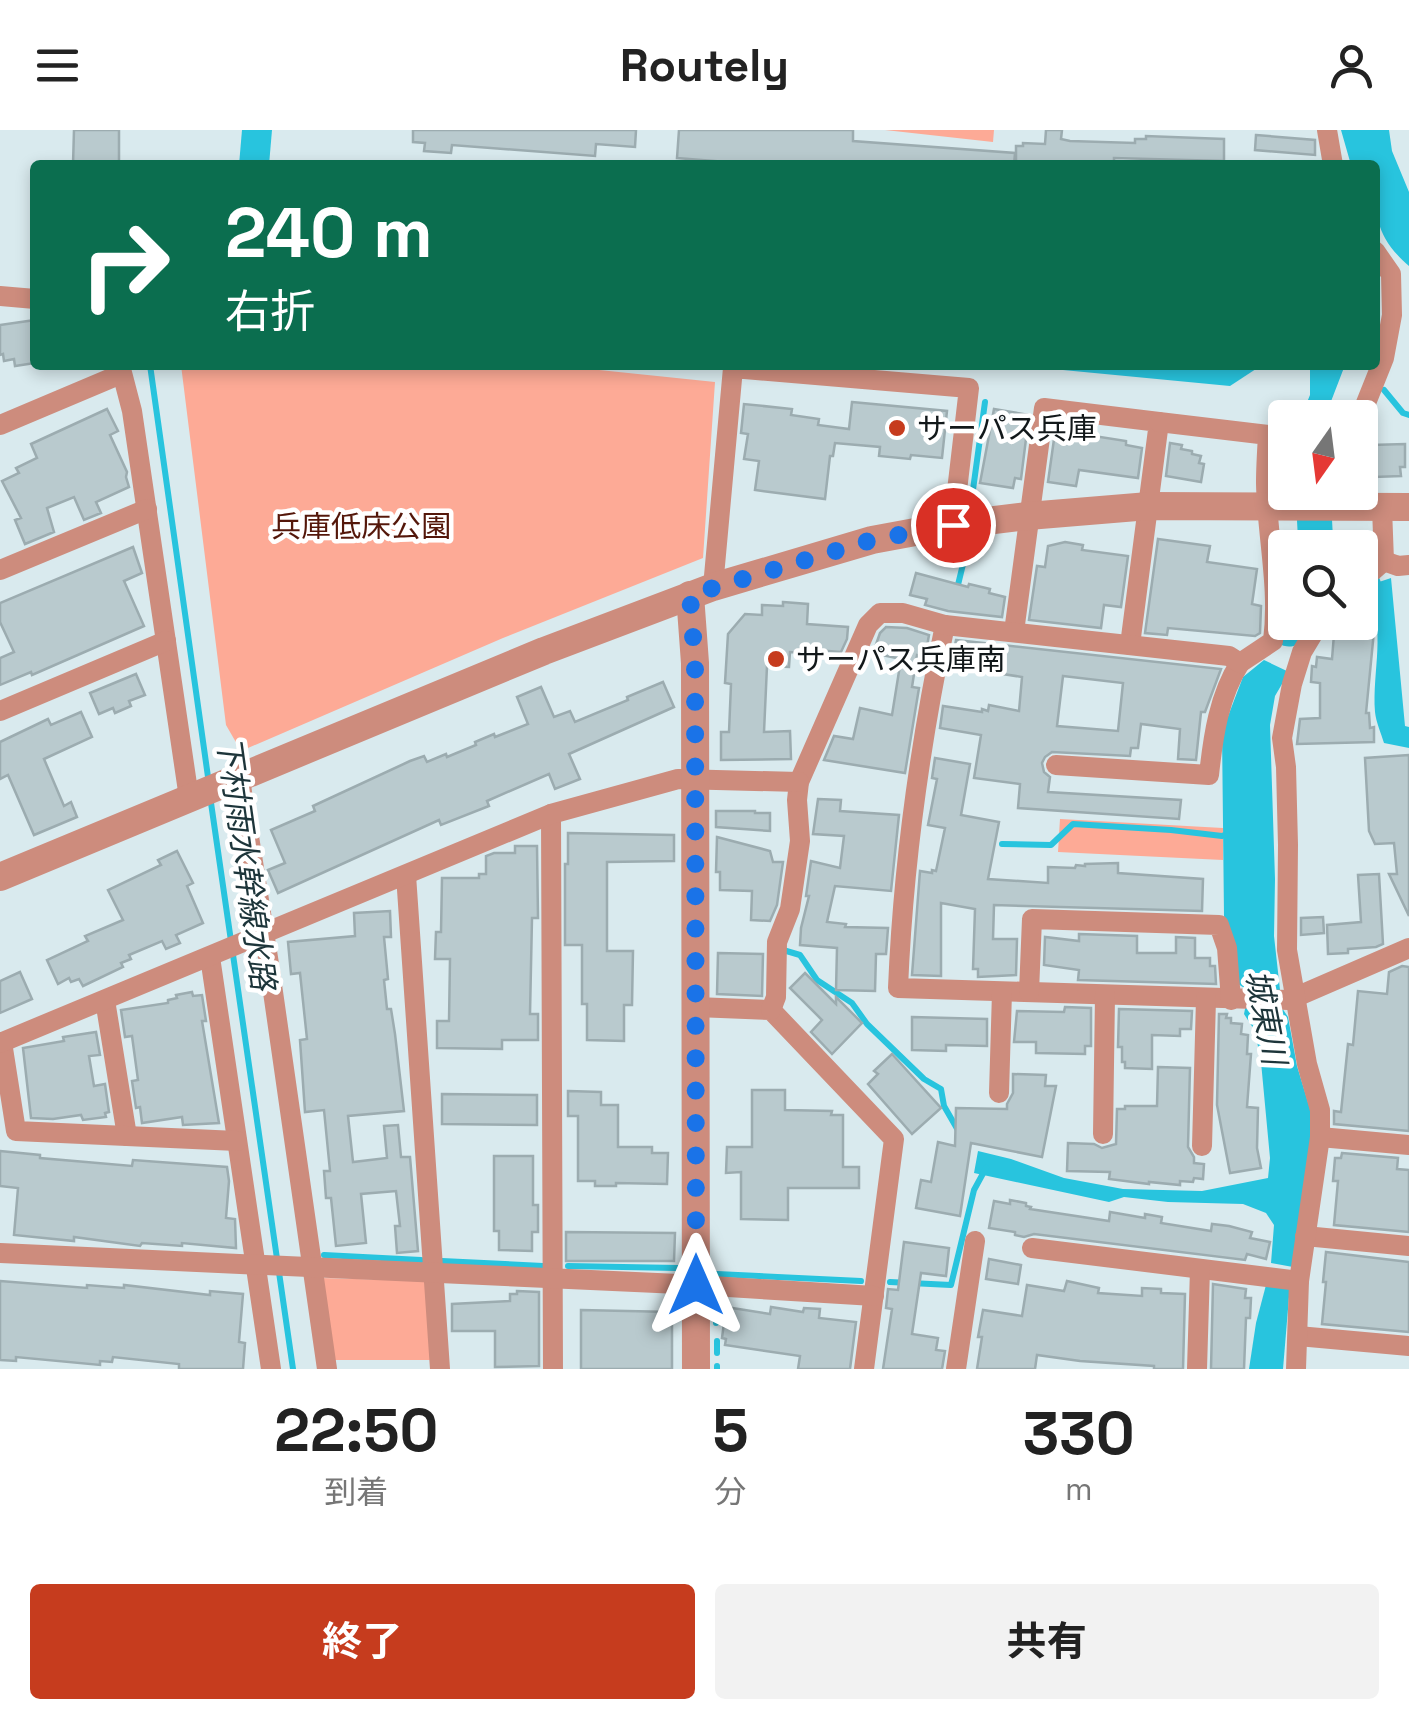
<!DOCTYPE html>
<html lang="ja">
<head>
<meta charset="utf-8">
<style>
  :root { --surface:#fff; --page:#f2f2f2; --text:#222; --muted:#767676; --accent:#c63c1e }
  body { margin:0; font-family:"Space Grotesk","Noto Sans JP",sans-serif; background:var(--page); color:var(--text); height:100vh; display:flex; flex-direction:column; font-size:38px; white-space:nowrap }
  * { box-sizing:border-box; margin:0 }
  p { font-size:32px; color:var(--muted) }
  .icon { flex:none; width:55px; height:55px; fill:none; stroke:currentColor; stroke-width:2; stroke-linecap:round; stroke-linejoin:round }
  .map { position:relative; height:1239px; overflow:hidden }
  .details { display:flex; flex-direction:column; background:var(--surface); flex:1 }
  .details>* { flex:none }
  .banner { position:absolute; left:30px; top:30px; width:1350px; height:210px; border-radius:10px; box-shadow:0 5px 15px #0003; background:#0b6e4f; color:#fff; overflow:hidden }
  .needle { width:65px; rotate:194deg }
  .tools { position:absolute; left:1268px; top:270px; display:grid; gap:20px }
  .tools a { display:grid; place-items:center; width:110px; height:110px; border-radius:10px; background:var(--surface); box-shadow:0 5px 15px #0003; font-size:50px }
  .pin { position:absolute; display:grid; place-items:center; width:85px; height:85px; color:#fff; margin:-42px; border:5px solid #fff; border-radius:50%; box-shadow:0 2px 10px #0007 }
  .me { position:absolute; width:110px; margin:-55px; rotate:0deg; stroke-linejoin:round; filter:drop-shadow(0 0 8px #0008) }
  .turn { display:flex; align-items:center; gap:35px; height:210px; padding:0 30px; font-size:45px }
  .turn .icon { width:130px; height:130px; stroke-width:2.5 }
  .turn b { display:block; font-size:70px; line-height:85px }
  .eta { display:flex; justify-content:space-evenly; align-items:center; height:170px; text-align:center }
  .eta b { font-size:60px; font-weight:700; line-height:70px }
  .cta { display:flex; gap:20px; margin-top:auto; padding:20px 30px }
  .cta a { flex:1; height:115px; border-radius:10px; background:var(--accent); color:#fff; font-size:40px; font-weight:700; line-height:115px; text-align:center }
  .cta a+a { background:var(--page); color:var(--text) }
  header { display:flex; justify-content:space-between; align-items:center; height:130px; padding:0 30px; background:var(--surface); font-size:45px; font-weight:700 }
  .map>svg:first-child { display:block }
</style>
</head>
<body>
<header><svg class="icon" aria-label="menu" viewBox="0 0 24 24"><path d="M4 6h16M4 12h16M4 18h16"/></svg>Routely<svg class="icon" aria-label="person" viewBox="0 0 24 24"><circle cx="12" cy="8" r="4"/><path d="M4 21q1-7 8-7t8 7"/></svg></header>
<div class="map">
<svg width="1409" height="1239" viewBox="0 0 1409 1239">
  <rect width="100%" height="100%" fill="#d9eaee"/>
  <g fill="#fdaa96">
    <path d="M885,0H994L993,12Z"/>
    <path d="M181,235H551L715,252L703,428L503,508L241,621L226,595Z"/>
    <path d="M1060,689L1223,698V730L1058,722Z"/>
    <path d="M322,1148L427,1151L432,1230H331Z"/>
  </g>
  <g fill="#28c4de">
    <path d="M242,0H272L269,35H239Z"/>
    <path d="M1341,0H1389L1392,21L1409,62V136C1372,104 1375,80 1375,35H1351Z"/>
    <path d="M1012,235H1262L1230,256Z"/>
    <path d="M1310,235H1345L1325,287H1301L1310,265Z"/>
    <path d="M1391,448L1405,596L1409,597V618L1384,613C1381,603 1376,592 1375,582C1372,540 1387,500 1367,462L1379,452Z"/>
    <path d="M1264,530L1289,542L1275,566L1270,595L1275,749L1274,806L1282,878L1288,887L1297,936L1311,982V1005L1293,1137L1271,1133L1274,1095L1266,1083L1243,1074L1168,1072L1124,1067L1109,1072L974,1043L978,1021L1011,1029L1064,1048L1123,1059L1202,1061L1268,1048L1270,1028L1261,932L1255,901L1244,884L1246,874V859L1238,854L1233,817L1224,786L1222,602L1243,547Z"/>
    <path d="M1266,1155H1290L1283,1239H1249L1256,1193Z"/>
  </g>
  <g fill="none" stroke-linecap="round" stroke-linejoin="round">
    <g stroke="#28c4de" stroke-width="6">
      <path d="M150,235L209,654"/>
      <path d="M1384,260L1403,283L1409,285"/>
      <path d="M972,367L985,272"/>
      <path d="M1317,408L1361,410L1380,458"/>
      <path d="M956,463L965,426"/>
      <path d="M210,666L293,1239"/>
      <path d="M1002,714L1051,715L1073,694L1171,700L1222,706L1227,704"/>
      <path d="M783,820L800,825L817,850L852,873L867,894L924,949L941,959L944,976L959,1002"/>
      <path d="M324,1125L421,1130"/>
      <path d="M442,1131L543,1136"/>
      <path d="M568,1136L678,1138"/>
      <path d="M717,1144L861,1151"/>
      <path d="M890,1152L951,1155L974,1060L986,1038"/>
      <path d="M716,1170V1193"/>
      <path d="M717,1211V1223"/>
      <path d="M717,1236V1239"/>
    </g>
    <g stroke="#28c4de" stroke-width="35">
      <path d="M1313,362L1316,418"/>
      <path d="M1289,499L1293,492"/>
    </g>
  </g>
  <g fill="#b9cace" stroke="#9cacb0" stroke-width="2.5" fill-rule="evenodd">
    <path d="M74,0H119V35H73Z"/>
    <path d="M413,0H636L635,17L596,14L595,26L452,15L451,23L424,21L425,13L413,12Z"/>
    <path d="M679,0H853V11L1015,23L1014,35H727L728,32L677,28Z"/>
    <path d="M1046,0H1062L1061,9L1070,11L1135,13V9H1146V6L1224,9V31L1114,28V35H1016V16H1023V13L1045,14Z"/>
    <path d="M1256,5L1315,10V25L1255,20Z"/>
    <path d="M35,190V233L15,236L14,229L4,231L3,224L0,225V195Z"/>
    <path d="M852,272L947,281L942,328L911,325L910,329L879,326L880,317L835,313L833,326H830L825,369L755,360L759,331L744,329L748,304L741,303L744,274L792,279L791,285L819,289L818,295L849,299Z"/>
    <path d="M107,279L118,301L110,305L127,342L126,347L129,357L96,372L101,383L84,390L74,367L47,378L54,402L25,414L15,390L21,388L2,351L19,343L16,338L37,328L31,314Z"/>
    <path d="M994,279L1029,285L1021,349L1015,348L1013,358L980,353Z"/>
    <path d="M1056,295L1082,299L1081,304L1126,311V315L1142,318L1138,348L1079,340L1076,356L1048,352Z"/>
    <path d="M1170,313L1182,315L1181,319L1192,321V324L1201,326L1199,333L1204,334L1201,352L1166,346Z"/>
    <path d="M1405,314V337H1400L1401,346L1374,347V337H1371V315Z"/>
    <path d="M1158,409L1210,416L1207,432L1257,439L1252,474L1261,476L1260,503L1255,506L1168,498L1167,505L1145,503Z"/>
    <path d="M1065,412L1083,415L1082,420L1128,426L1121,477L1104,475L1101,498L1029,490L1037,436L1045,437L1048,416Z"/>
    <path d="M133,417L142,443L124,451L144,496L32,545L31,542L0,555V528L14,522L0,492V473Z"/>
    <path d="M916,443L968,457L969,454L990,459L989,463L1005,467L1002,487L948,481L925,475L927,469L910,465Z"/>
    <path d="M783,472L808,474L807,494L848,497L847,509L841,522L803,519V523L790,522L789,537L767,536L764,602L790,601L791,629L721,630V602H729L731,554L725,553L728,504L745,484L762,485V475L783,476Z"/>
    <path d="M1335,492H1371L1370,500L1374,501L1366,583H1369L1370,598L1374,597V612L1297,614L1300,589L1320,588V553L1311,552L1312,536L1316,537L1317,527L1332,529Z"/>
    <path d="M886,497L907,498L929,505L925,527L917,525L912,557L919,558L905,643L824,630L834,606L853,609L860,578L892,585L901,529L873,523L880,503Z"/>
    <path d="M956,510L1221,539L1205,582H1201L1196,630L1178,629L1180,599L1141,594L1138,618H1131L1130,626L1052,622L1045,627L1042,633L1044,642L1050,647L1048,662L1181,670L1179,689L1018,678L1020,654L974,648L981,605L940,598L943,576L982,582V579L988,581L989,575L1019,581L1022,547L951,536ZM1063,546L1123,553L1118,601L1057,596Z"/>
    <path d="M136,544L145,565L129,571L131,576L115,583L113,578L99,584L90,563Z"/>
    <path d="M663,552L674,577L569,624L580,649L555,659L549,644L487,671L489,676L441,695L439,690L278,763L268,740L285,733L271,700L315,681L313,676L410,631L424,626L427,632L446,624L447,627L476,615L475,612L494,604L495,607L528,594L517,567L541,557L554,587L570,581L575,592L628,570L627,567Z"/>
    <path d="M81,582L92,607L44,629L64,676L71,672L77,687L34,705L8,645L0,649V612L48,589L51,595Z"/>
    <path d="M1409,625V786L1389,744H1397L1394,713L1375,714L1369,701L1365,628Z"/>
    <path d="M935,628L970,634L961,685L999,692L988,749L1048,753V737L1075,738L1076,735L1085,736V734L1118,733V743L1203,749L1202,781L994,775L993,809H1017L1016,845L978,847V839H973L975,779L941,773V846L912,845L920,741L932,743V740L936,741L945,698L928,695L937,649L932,648Z"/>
    <path d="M818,669L841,670L840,681L899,685L891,761L835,756L827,792L846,794L845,797L888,798L886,824H876L875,861L836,860L837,818L800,815L801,798L809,766H806L811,731L840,738L844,706L813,704Z"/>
    <path d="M716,681H755V683H770V701L716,697Z"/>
    <path d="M568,703L674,705V731L607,732V821H633L632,875H624V911L587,910V874H582V815H565V734H568Z"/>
    <path d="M717,707L770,721L773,732H783L777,775L770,791L751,790L752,761L720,760V742H716Z"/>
    <path d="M515,716H537L538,788H532L530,884H538V910H502V919L437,918V891H449L450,829H435L436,802H441L442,748H479V744H486V726L494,723H515Z"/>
    <path d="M177,721L193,753L187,756L203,793L176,805L180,813L166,819L162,811L129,825L131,829L121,833L123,837L83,856L79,849L71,852L69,848L58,854L47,830L88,811L85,806L123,790L108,760L161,735L158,730Z"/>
    <path d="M1379,744L1383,814L1376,817L1348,819V823L1328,824L1327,795L1361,792L1358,745Z"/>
    <path d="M390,781L391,807H384L388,849L384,850L387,879H391L395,904L404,981L348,986L353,1032L387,1028L384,996L398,995L401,1027H410L418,1121L397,1123L395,1096H400L396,1061L361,1064L366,1113L336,1116L331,1068H326L324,1041H330L324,980L305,982L300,910L307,909L300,843L291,844L288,812L355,806L354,783Z"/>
    <path d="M1323,787L1324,803L1301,805V788Z"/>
    <path d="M1079,804L1137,806V823H1176V807L1195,808V828H1210V836H1215L1216,854L1078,850L1079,840L1044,835L1045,807L1079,811Z"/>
    <path d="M718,823L763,824L762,866L717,864Z"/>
    <path d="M1402,836L1409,837V1001L1334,994V981L1341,982L1348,914L1353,915L1358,861L1387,864L1389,842Z"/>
    <path d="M20,842L32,869L0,883V851Z"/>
    <path d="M805,843L836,874V867L862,893L832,924L811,902L822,890L790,858Z"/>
    <path d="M192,862L193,866L202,865L206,891H202L219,993L183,995L182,987L142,993L140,977L136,978L132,951L138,950L132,906L125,907L121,880L168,873V870L177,868L176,865Z"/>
    <path d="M1065,877L1091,878V916H1085V924L1036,923V912H1014L1017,881L1064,882Z"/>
    <path d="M1119,879L1192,881L1191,899H1180V906L1152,905V939L1125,938V932H1122V917H1118Z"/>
    <path d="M1219,884H1227L1226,888H1231V893L1242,894L1241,904L1248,905L1247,924H1251L1247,977L1258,978L1257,1018L1261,1038L1230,1043L1217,975Z"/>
    <path d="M912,887L987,889V916L946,915V921L912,920Z"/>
    <path d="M96,902L100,925L89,926L94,956L105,954L109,982L105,983L106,987L83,990L81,985L53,989L31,988L23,918L64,911L63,907Z"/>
    <path d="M892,924L941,978L912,1004L868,954L878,944L874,941Z"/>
    <path d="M1158,937L1190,938L1188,1017L1194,1027V1033L1204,1034L1203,1049L1194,1048L1193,1052L1180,1051V1055L1149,1052V1054L1109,1049L1110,1042L1067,1041L1068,1013L1094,1014L1102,1018L1116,1014L1117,979H1125V976H1157Z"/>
    <path d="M1013,944L1046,945L1045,956H1056L1042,1027L971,1013L960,1086L916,1078L921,1050L931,1052L938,1012L955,1016L956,978L1007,979V974L1013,963Z"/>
    <path d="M752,960H785V980L832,981L831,985H843V1037H859V1058H788V1090L741,1089V1042L726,1043L727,1017H752Z"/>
    <path d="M568,961L601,962V975H618V1017H652V1023H668L667,1054L616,1053V1056H595V1051H578V986H568Z"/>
    <path d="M442,964L537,965V995L442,994Z"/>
    <path d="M0,1021L40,1025V1028L132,1036L133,1030L227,1037L229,1051L226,1088L235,1089L236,1118L182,1113V1116L142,1113L140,1116L74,1107V1111L14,1105L18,1058L0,1056Z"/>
    <path d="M1342,1023L1398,1028L1397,1039L1409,1040V1102L1334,1095L1338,1051H1333L1335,1028H1341Z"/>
    <path d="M494,1026H533V1075H538V1102H532V1121L499,1120V1101H494Z"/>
    <path d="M1010,1070L1026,1073V1076L1031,1077L1030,1079L1109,1091L1110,1082L1145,1088V1084L1162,1087L1161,1093L1211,1101L1212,1094L1229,1096L1252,1102L1250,1108L1270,1112L1266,1129L1247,1124L1245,1130L1034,1104L1024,1107L1015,1105V1102L989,1098L994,1071L1010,1074Z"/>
    <path d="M566,1102L675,1103L674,1131H566Z"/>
    <path d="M904,1112L949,1118L946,1146L921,1143L912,1204L938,1208L936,1220L945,1221L942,1239H883L892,1179L886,1178L888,1159L898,1160Z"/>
    <path d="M1326,1122L1409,1132V1202L1322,1194L1326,1152H1323Z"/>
    <path d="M989,1129L1021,1135L1018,1154L986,1149Z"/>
    <path d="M0,1151L87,1158V1155L124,1158V1155L210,1165V1161L243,1164L239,1212L245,1213L243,1239H179V1234L113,1227L112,1232L100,1231V1235L16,1227V1231L0,1230Z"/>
    <path d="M1067,1151L1099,1158L1098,1163L1142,1166V1158L1161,1159V1163L1185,1164L1183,1239H1154V1236L1080,1231L1037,1225L1035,1239H977L982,1207H978L983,1180L1022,1186L1027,1155L1064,1161Z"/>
    <path d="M1213,1154L1246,1159L1245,1168H1251L1250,1188H1246L1244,1239H1211Z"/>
    <path d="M517,1161L539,1162V1236L495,1237V1201H452V1174L510,1171V1164H517Z"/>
    <path d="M726,1177L770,1184L771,1177L803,1182L804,1178L820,1179L819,1188L856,1192L850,1239H798L800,1226L725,1215L726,1209L722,1208Z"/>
    <path d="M581,1180L672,1182V1239H581Z"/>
  </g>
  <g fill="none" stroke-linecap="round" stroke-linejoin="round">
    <g stroke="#cd8c7d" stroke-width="20">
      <path d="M1327,0L1333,35"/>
      <path d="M0,166L35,169"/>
      <path d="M120,235L132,281L189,668"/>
      <path d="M1360,288L1384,228L1392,185L1391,144L1375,121"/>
      <path d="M0,295L121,244"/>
      <path d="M1360,347L1367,378"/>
      <path d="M1384,431L1398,436L1409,435"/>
      <path d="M0,440L147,379"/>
      <path d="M1360,452L1384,431L1382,378"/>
      <path d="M713,457L733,238L969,258L953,395"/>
      <path d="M945,495C920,614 903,737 898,858L1289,870L1409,818"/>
      <path d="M1014,502L1044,278L1159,292L1130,515"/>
      <path d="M0,581L166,511"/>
      <path d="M1056,635L1209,645C1213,607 1219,565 1240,533"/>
      <path d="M240,649L269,834L327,1239"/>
      <path d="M551,684L553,1239"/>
      <path d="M406,745L440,1239"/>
      <path d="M210,827L271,1239"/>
      <path d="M1029,862L1032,789L1219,795L1227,818L1231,870"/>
      <path d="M105,870L127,1006"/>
      <path d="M696,877L771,880L894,1009L864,1239"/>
      <path d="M771,880L776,867L777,812L790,779L800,711L797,670L799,652L868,495L880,483H903L945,495L1229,526L1240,533L1273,511C1280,458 1267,406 1266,353C1266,337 1267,321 1268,305L1159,292"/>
      <path d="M2,912L16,1001L237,1011"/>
      <path d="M0,913L551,684L678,649L799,652"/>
      <path d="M999,963L1002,862"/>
      <path d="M1103,1004L1105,865"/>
      <path d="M1320,1007L1409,1015"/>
      <path d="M1202,1016L1206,869"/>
      <path d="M1305,1106L1409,1116"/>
      <path d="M1032,1118L1299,1151"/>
      <path d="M0,1123L679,1154L874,1166"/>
      <path d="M1298,1206L1409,1216"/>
      <path d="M956,1239L975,1111"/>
      <path d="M1197,1239L1200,1139"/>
      <path d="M1296,1239L1299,1151L1320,1007V980L1307,934L1287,820L1288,715L1286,637L1282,608L1292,554L1302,522L1320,492"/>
    </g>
    <g stroke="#cd8c7d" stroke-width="28">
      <path d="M690,465L695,533L696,1239"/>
      <path d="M0,747L544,521L713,457L872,410L953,395L1028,386L1149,376L1409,377"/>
    </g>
  </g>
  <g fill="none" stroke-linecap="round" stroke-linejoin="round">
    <path stroke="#1a73e8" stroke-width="18" stroke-dasharray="0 32.4" d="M696,1155L695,533L690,465L872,410L953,395"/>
  </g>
  <g fill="#c63c1e" stroke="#fff" stroke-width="4">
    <circle cx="897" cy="298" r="10"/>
    <circle cx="776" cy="529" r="10"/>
  </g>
  <g text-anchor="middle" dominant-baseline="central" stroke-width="9" stroke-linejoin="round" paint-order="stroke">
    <g font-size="30" fill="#12181a" stroke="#fff" text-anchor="start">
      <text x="917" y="298">サーパス兵庫</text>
      <text x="796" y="529">サーパス兵庫南</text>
    </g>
    <g font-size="30" fill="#54170a" stroke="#fff">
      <text x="361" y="396">兵庫低床公園</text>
    </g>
    <g font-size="32" font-style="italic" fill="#1d353a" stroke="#fff">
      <text transform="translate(246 733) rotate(82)">下村雨水幹線水路</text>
      <text transform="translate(1266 887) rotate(79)">城東川</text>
    </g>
  </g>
</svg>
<div class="tools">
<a><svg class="needle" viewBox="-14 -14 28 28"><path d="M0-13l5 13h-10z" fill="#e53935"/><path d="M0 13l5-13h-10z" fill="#767676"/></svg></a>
<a><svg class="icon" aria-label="search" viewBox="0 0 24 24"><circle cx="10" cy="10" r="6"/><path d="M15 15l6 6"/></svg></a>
</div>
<div class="pin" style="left:953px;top:395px;background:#d93025"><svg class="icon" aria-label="arrive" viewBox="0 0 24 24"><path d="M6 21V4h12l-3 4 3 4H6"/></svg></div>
<svg class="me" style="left:696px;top:1155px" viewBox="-20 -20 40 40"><path d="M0-17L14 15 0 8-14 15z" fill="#1a73e8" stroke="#fff" stroke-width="4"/></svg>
<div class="banner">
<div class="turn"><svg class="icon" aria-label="right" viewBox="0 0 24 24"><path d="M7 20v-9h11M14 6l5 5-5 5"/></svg><div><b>240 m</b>右折</div></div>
</div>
</div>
<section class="details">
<div class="eta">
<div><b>22:50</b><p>到着</p></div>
<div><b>5</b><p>分</p></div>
<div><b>330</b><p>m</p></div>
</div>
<div class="cta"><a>終了</a><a>共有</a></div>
</section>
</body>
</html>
